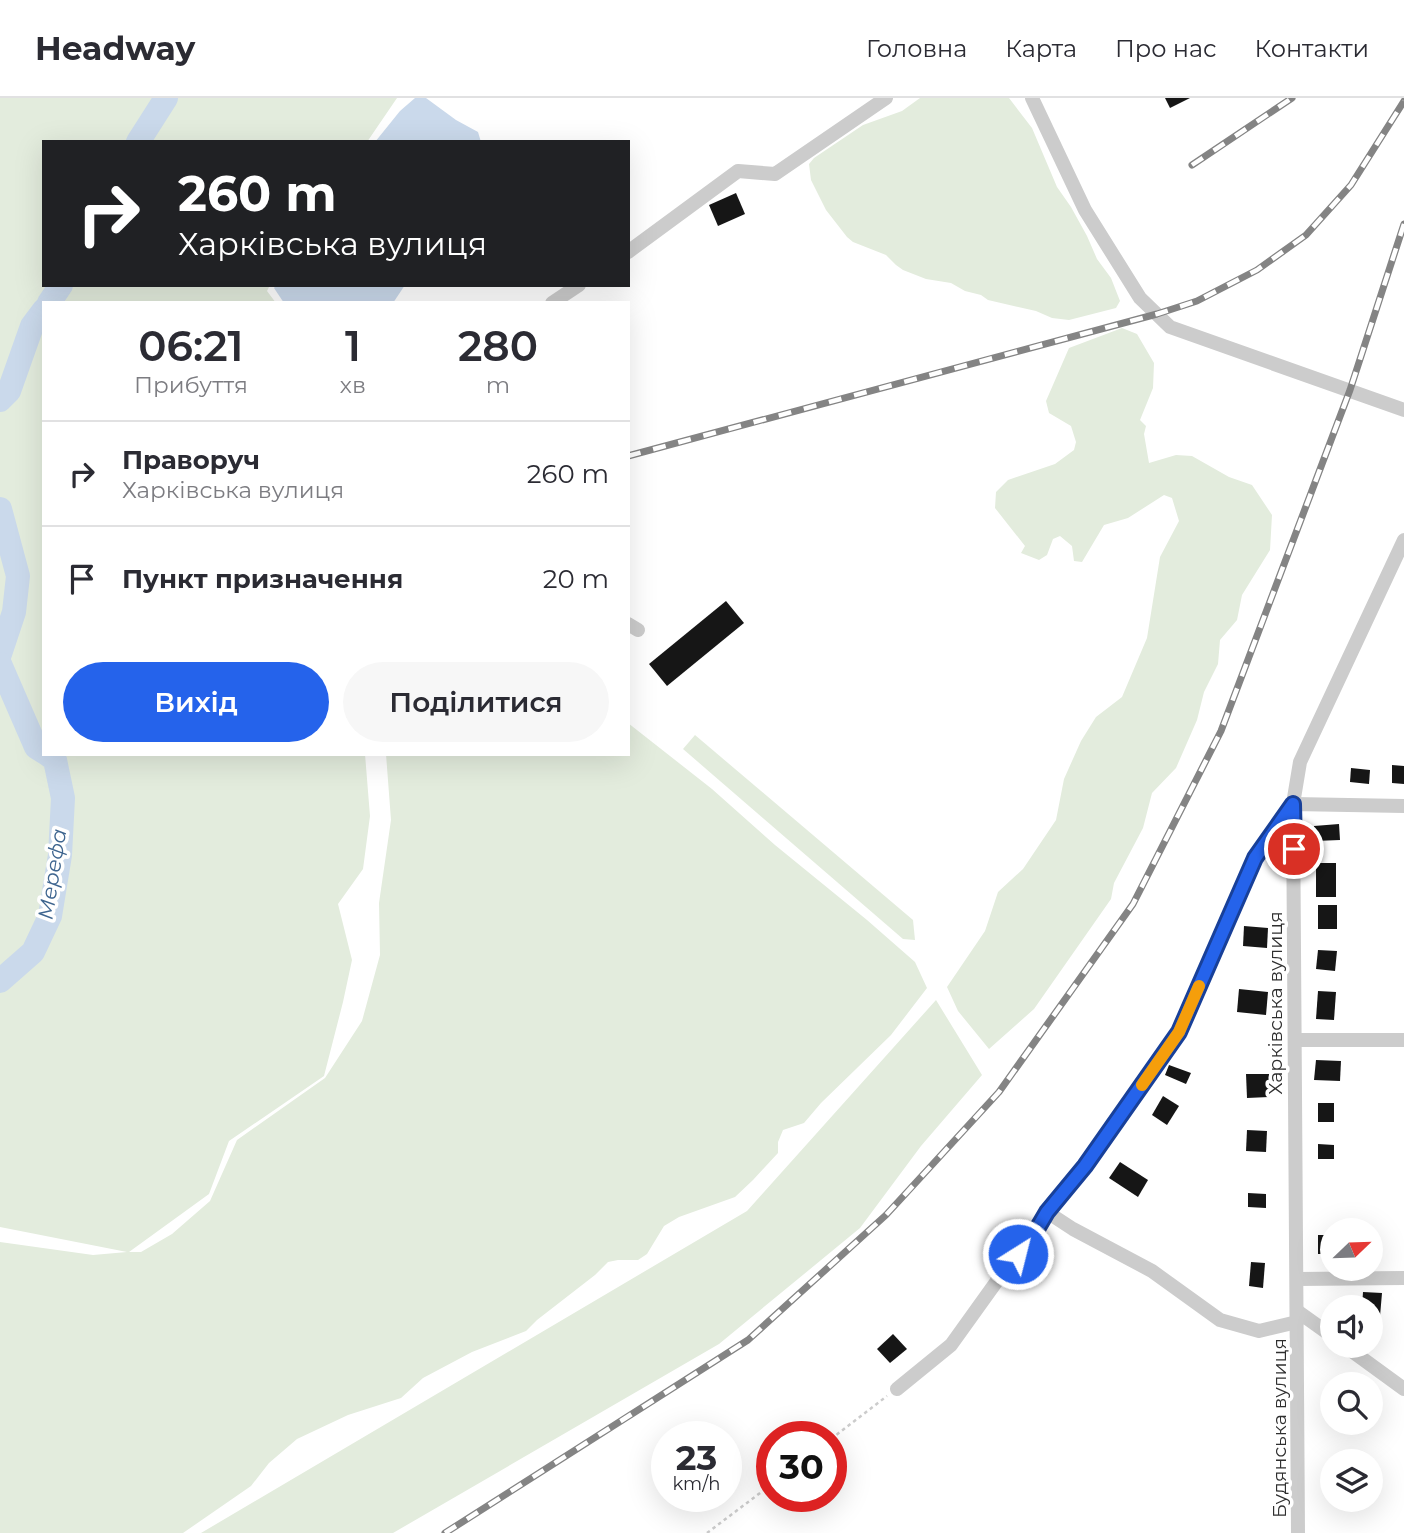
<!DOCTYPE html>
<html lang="uk">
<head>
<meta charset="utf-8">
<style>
  :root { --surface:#fff; --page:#f7f7f7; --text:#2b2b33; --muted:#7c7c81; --line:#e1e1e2; --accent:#2563eb }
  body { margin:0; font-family:Montserrat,sans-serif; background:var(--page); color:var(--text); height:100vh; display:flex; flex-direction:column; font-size:26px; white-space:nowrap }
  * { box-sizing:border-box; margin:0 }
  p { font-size:23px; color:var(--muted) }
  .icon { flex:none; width:38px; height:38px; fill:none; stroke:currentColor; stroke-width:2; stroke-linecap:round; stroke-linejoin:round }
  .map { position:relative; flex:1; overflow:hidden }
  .drawer { position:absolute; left:42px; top:203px; width:588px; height:455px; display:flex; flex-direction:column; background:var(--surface); border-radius:0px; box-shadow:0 7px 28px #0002 }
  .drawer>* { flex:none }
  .top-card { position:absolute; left:42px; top:42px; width:588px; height:147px; border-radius:0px; box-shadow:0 7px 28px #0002; background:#202124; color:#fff; overflow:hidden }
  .needle { width:46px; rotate:67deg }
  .buttons { position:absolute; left:1320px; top:1120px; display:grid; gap:14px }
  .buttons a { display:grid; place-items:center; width:63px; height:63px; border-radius:50%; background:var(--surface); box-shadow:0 7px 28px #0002; font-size:35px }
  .speed { position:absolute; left:651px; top:1323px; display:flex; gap:14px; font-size:35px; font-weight:700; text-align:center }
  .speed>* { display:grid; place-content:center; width:91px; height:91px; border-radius:50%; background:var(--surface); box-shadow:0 7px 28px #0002; line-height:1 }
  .speed small { font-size:18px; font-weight:400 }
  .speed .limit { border:10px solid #d22; background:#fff; color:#111 }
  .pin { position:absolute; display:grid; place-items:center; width:60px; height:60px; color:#fff; margin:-30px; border:4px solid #fff; border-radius:50%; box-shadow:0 2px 7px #0007 }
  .me { position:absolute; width:77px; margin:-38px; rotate:36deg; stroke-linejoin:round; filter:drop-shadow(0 0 5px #0008) }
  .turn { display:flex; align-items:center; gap:24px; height:147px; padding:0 21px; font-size:32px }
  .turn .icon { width:91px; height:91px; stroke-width:2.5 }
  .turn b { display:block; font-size:49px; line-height:60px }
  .eta { display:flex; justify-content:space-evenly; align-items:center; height:119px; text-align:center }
  .eta b { font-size:42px; font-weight:600; line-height:49px }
  .button { display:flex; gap:14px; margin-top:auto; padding:14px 21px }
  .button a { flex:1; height:80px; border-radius:42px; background:var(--accent); color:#fff; font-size:28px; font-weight:600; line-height:80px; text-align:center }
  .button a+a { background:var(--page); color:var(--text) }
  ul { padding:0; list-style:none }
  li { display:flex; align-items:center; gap:21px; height:105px; padding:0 21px; border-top:2px solid var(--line) }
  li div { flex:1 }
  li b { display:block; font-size:26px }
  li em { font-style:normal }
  header { display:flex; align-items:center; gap:42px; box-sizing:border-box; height:98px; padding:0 35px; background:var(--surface); border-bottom:2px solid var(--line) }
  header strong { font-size:33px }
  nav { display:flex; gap:38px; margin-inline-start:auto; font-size:24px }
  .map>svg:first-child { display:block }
</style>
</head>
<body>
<header>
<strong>Headway</strong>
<nav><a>Головна</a><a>Карта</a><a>Про нас</a><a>Контакти</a></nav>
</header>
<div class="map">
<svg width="1404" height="1435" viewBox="0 0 1404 1435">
  <rect width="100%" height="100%" fill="#fff"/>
  <g fill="#e3ecdd">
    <path d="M0,0H397L367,44H44V187H270L267,193L276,205H44V656H365L370,718L363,771L338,806L352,862L343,904L324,978L229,1043L209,1096L129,1154H141L172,1136L210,1103L237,1042L325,980L362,923L380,857L379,805L391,722L386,656H628V625L712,691L775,747L867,822L915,864L927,890L891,937L821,1005L804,1025L783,1032L778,1044V1055L753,1082L735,1099L679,1119L664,1128L647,1156L638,1162H618L608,1164L595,1177L537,1222L526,1233L472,1254L423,1280L401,1300L348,1317L297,1341L269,1365L251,1388L183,1435H0V1144L93,1157L127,1154L0,1129Z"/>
    <path d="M920,0H1009L1032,30L1057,89L1071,109L1087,138L1097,161L1111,180L1120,203L1116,210L1069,222L1052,220L1036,213L988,202L981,197L965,193L951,185L926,181L903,172L896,167L886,157L853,144L847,139L826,112L811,82L809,66L814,60L863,27L902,13Z"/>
    <path d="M1122,230L1137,236L1154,265L1153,290L1140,322L1146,328L1144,336L1149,365L1176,357L1192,358L1229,379L1252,387L1272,417L1270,452L1242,497L1237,522L1220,542L1218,566L1204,594L1197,622L1176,670L1152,695L1143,730L1114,785L1111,801L1034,911L989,951L958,913L947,889L985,833L998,794L1023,771L1056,722L1064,681L1081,643L1096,619L1122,599L1147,540L1160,459L1179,423L1172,400L1164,397L1128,420L1104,427L1082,464L1074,463L1072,448L1060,438L1053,441L1047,457L1039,462L1021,455L1025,448L995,410L996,394L1008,382L1055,366L1074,352L1076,344L1071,328L1049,315L1046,303L1069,250Z"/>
    <path d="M695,637L913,822L915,842L903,841L683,651Z"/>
    <path d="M936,902L982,977L921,1048L860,1130L719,1246L393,1435H201L747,1113Z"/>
  </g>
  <g fill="#cad9eb">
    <path d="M415,0H426L456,22L478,34L481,44H375L400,13Z"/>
    <path d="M276,187H405L393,205H284L274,190Z"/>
  </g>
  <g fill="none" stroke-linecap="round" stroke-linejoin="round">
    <g stroke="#cad9eb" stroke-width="24">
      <path d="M138,44L166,0"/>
      <path d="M49,205L61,187"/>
      <path d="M0,302L9,293L32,228L44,212"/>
      <path d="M0,411L18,478L14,514L0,556"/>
      <path d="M0,566L36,649L44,654"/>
      <path d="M0,883L33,854L50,818L60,757L63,700L55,662L47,656"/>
    </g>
  </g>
  <g fill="#161616">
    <path d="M1165,0H1190L1170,10Z"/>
    <path d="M736,95L745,116L718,128L709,107Z"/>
    <path d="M726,503L744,525L667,588L649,566Z"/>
    <path d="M1392,667L1404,668V686L1392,685Z"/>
    <path d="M1351,670L1370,672L1369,686L1350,684Z"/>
    <path d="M1339,726L1340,742L1315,743L1314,728Z"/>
    <rect x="1316" y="765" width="20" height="34"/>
    <rect x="1318" y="807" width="19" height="24"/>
    <path d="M1244,828L1268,830L1267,850L1243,848Z"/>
    <path d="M1318,852L1337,853L1335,873L1316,871Z"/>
    <path d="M1239,891L1268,894L1266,917L1237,914Z"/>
    <path d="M1318,893L1336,894L1334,922L1316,921Z"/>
    <path d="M1316,962L1341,963L1340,983L1314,982Z"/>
    <path d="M1169,967L1191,975L1186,986L1165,977Z"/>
    <path d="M1246,976H1269V999L1247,1000Z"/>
    <path d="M1163,998L1179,1008L1167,1027L1152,1017Z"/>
    <rect x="1318" y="1005" width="16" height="19"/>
    <path d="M1247,1032L1267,1033L1266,1054L1246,1053Z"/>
    <path d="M1318,1046L1334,1047V1061H1318Z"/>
    <path d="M1120,1064L1148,1082L1138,1099L1109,1080Z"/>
    <path d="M1248,1095L1266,1096V1110L1248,1109Z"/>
    <rect x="1318" y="1137" width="14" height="19"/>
    <path d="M1251,1164L1265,1165L1263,1190L1249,1188Z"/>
    <path d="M1363,1194L1382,1195L1379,1230H1370V1209H1362Z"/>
    <path d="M893,1236L907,1251L890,1265L877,1251Z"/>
  </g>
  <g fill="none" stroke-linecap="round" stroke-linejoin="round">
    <g stroke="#ccc" stroke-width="2.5" stroke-dasharray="3.5 3.5" stroke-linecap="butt">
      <path d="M831,1341L887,1298"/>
      <path d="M707,1435L772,1386"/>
    </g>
    <g stroke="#ccc" stroke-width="14">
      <path d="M1032,0L1085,112L1140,200L1170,229L1404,312"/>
      <path d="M628,154L738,73L775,76L886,0"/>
      <path d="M552,205L579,187"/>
      <path d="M628,526L638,532"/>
      <path d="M1295,942H1404"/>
      <path d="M1047,1114L1073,1131L1152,1173L1220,1222L1259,1233L1297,1224"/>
      <path d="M1297,1181L1404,1180"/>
      <path d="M1297,1213L1332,1238"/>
      <path d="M1345,1248L1404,1291"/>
      <path d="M897,1291L951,1247L1007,1169L1030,1143L1047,1114L1085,1068L1179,935L1255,760L1293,706L1404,708"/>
      <path d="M1298,1435L1293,706L1300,664L1404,442"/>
    </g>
    <g stroke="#848484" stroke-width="7">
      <g id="rail">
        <path d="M1192,67L1292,0"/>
        <path d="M628,358L1157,216L1197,203L1257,172L1306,137L1351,87L1404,3"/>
        <path d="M445,1435L748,1242L886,1117L999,994L1133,806L1221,633L1350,292L1404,126"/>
      </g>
    </g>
    <use href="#rail" stroke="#fff" stroke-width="4.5" stroke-dasharray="13" stroke-linecap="butt"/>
  </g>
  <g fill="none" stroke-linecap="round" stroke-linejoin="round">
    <g stroke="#184099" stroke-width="18">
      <path id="route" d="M1018,1156L1030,1143L1047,1114L1085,1068L1179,934L1255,760L1293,706L1294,751"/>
    </g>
    <use href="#route" stroke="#2563eb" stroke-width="12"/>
    <path stroke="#f59e0b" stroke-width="12" d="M1142,987L1179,934L1199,888"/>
  </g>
  <g text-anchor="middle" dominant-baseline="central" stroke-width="7" stroke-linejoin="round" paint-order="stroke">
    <g font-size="19" fill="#2f2f2f" stroke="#fff">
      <text transform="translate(1275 905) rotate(-90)">Харківська вулиця</text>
      <text transform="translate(1279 1330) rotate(-90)">Будянська вулиця</text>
    </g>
    <g font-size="21" font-style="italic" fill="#3e658f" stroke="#fff">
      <text transform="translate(52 776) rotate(-81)">Мерефа</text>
    </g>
  </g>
</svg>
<div class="buttons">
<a><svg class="needle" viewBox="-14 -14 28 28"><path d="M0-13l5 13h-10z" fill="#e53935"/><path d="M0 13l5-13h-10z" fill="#7c7c81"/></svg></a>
<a><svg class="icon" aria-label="sound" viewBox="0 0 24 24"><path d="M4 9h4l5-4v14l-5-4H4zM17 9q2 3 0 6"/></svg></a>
<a><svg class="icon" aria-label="search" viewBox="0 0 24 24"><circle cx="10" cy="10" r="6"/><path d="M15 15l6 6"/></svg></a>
<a><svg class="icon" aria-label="layers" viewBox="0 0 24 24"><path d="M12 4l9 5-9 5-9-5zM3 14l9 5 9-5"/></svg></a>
</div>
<div class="speed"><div>23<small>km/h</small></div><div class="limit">30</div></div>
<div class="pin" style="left:1294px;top:751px;background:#d93025"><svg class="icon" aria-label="arrive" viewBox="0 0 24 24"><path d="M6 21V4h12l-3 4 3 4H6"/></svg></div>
<svg class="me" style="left:1018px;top:1156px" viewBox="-20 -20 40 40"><circle r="17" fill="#2563eb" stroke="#fff" stroke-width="3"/><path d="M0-11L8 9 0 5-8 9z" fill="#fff"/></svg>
<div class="top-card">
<div class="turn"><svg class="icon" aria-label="right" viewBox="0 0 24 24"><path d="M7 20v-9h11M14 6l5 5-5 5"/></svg><div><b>260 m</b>Харківська вулиця</div></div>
</div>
<section class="drawer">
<div class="eta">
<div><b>06:21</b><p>Прибуття</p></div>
<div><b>1</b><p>хв</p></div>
<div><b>280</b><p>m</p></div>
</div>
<ul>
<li><svg class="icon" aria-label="right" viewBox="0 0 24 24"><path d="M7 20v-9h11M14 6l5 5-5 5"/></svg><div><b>Праворуч</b><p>Харківська вулиця</p></div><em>260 m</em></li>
<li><svg class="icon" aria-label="arrive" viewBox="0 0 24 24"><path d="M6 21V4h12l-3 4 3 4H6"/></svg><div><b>Пункт призначення</b></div><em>20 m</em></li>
</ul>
<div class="button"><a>Вихід</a><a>Поділитися</a></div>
</section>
</div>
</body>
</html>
